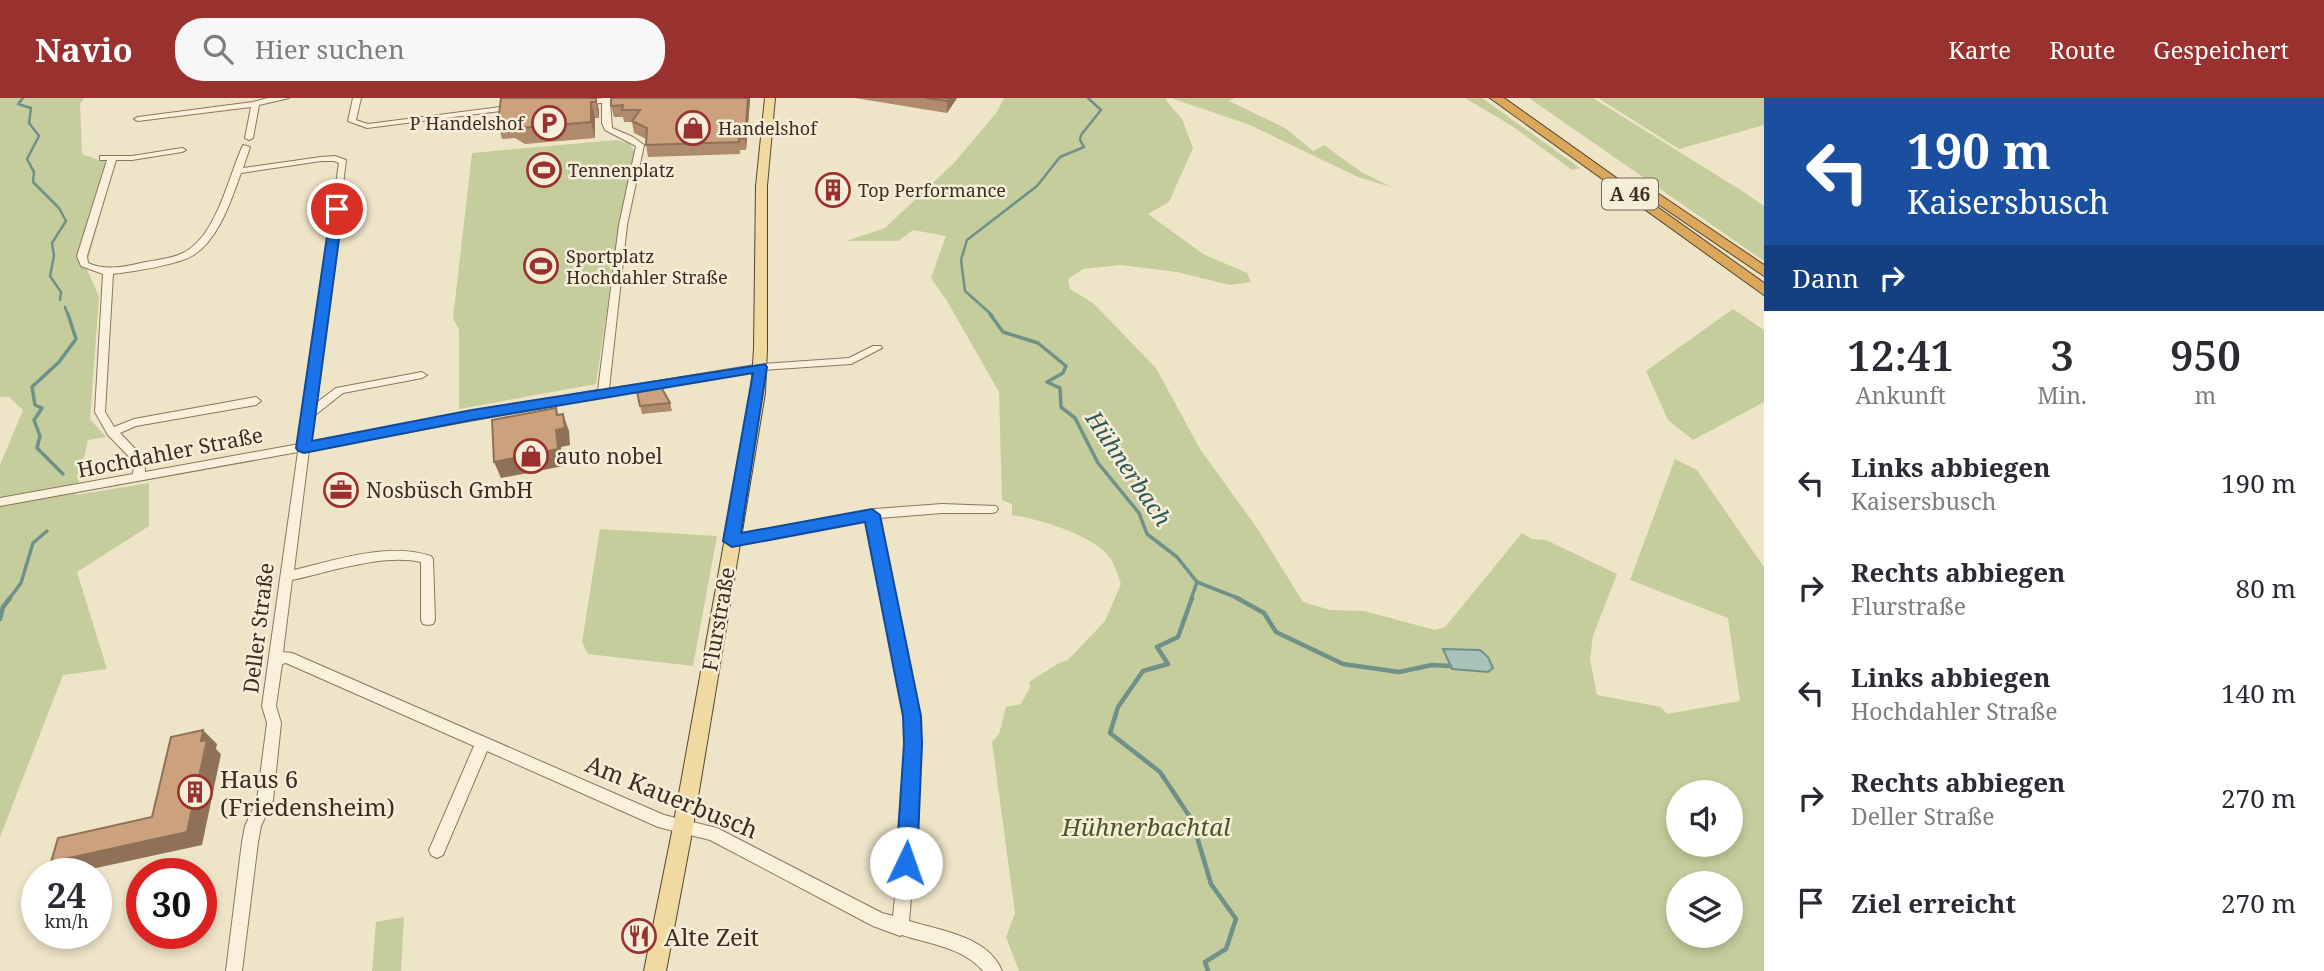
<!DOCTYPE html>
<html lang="de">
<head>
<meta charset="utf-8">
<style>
  :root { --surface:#fff; --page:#f7f7f7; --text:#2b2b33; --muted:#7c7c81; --accent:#99312e }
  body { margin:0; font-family:"Noto Serif",serif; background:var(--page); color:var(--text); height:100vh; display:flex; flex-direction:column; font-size:26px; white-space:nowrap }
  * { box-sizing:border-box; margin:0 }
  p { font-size:23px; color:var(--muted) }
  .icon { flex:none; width:38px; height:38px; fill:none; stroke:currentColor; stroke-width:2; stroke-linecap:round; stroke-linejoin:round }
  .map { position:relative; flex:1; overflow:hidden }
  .sheet { display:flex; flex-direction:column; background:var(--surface); width:560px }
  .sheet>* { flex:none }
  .top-card { background:#1a4fa0; color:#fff; overflow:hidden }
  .controls { position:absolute; left:1666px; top:682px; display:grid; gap:14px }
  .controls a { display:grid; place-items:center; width:77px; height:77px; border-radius:50%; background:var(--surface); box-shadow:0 4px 10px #0003; font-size:35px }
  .speed { position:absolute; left:21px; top:760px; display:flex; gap:14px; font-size:35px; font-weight:700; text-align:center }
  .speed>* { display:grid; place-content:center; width:91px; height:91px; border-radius:50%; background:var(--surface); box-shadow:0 4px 10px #0003; line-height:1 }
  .speed small { font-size:18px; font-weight:400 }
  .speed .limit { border:10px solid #d22; background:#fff; color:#111 }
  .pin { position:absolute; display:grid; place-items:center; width:60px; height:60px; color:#fff; margin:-30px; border:4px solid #fff; border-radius:50%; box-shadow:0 2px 7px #0007 }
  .me { position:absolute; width:77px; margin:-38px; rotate:3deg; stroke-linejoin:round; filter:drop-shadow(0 0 5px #0008) }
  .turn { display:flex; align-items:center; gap:24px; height:147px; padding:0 28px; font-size:32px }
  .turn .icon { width:91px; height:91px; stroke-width:2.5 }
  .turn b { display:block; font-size:49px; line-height:60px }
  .then { display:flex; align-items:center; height:66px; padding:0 28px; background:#0003; gap:14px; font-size:26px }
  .eta { display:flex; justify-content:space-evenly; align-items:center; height:119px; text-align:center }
  .eta b { font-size:42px; font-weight:600; line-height:49px }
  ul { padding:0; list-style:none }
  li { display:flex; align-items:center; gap:21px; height:105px; padding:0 28px }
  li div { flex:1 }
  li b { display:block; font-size:26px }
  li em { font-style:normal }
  header { display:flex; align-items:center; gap:42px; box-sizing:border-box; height:98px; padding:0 35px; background:var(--accent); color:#fff }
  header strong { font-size:33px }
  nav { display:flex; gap:38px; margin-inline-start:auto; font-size:24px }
  .search { width:490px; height:63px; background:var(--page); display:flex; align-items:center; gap:18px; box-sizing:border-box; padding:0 24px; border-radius:28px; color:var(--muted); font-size:26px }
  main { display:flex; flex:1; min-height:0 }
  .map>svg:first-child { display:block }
</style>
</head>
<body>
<header>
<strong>Navio</strong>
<div class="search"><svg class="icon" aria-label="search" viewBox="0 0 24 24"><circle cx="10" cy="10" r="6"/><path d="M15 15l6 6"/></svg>Hier suchen</div>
<nav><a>Karte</a><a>Route</a><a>Gespeichert</a></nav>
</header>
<main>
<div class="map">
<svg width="1764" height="873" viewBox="0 0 1764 873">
  <rect width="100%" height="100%" fill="#eee4c8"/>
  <g fill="#c5cd9c" fill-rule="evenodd">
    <path d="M0,0H84L80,6L82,56L101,63H115L86,169L99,199L90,321L106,339L88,342L76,397L149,385V428L77,474L107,571L63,577L0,739V367L23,312L9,299H0Z"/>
    <path d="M1004,0H1235L1229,3L1285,30L1313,53L1324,47L1361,74L1391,89L1358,79L1250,27L1171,0L1165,1L1182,21L1193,50L1169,104L1148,116L1203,156L1247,175L1251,184L1230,187L1177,174L1121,167L1083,171L1068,181L1070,191L1093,205L1156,270L1200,351L1257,430L1303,504L1330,512L1364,513L1435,532L1445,529L1455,517L1522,435L1532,441L1546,442L1617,476L1593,538L1590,561L1597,597L1661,609L1667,616L1740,603L1728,520L1630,482L1675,361L1697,372L1764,469V873H1019L1006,839L1015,815L992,644L999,636L1006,609L1021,606L1030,589L1029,584L1059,565L1068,562L1105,523L1121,486C1118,478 1115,468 1111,461C1095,437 1039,421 1012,417V406L1002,402L999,294L947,203L931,180L946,138L913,132L898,143H846L885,130L954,65L997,14ZM1678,695H1731V747H1678ZM1678,786H1731V838H1678Z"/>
    <path d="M1465,0H1482L1580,70L1572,72L1512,28Z"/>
    <path d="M1529,0H1593L1742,93L1764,108V163Z"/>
    <path d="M1598,0H1764V27L1679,51Z"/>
    <path d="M616,42L630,46L634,53L619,129L596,286L459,311V232L453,220L472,55Z"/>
    <path d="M1733,211L1764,232V304L1693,342L1668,322L1646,273Z"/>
    <path d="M600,431L717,438L693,568L588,556L582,544Z"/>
    <path d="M404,819L401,873H372L376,824Z"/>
  </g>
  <path fill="#a9c2bc" stroke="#6f918a" stroke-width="2" d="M1443,551L1480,552L1488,559L1493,570L1488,574L1452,571Z"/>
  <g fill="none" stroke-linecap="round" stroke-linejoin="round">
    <g stroke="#6f918a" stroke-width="2.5">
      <path d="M23,0L18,6L31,10L29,25L39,38L27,61L34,74L33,84L59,110L66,123L52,145L54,158L50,178L61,194L60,202"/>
      <path d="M65,209L68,217"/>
      <path d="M992,217L965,193L961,162L967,142L1037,88L1060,59L1084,49L1080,42L1081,37L1101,12L1088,0"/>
    </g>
    <g stroke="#6f918a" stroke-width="3.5">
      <path d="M990,216L1003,234L1038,245L1066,268L1063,275L1047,284L1060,290L1061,309L1075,320L1098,365L1139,415L1147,436L1177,459L1197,484L1191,501"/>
      <path d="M63,376L37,350L40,338L34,322L42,310L35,307L32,289L59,264L76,241L68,216"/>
      <path d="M1197,484L1240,501"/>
      <path d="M9,501L21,485L33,445L47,433"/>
    </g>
    <g stroke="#6f918a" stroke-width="4.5">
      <path d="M1192,500L1178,539L1157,549L1168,566L1143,573L1118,609L1110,635L1160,674L1192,722L1211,786L1236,821L1226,851L1205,864L1208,873"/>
      <path d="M1237,500L1264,515L1276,534L1343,566L1399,574L1432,567L1450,568"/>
      <path d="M0,521L3,509L10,500"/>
    </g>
    <g stroke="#8a775d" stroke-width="2">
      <g id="minor">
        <path d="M289,0L259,7L253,40L249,42L245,40L251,9L138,23L134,21L138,19L253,4L268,0Z"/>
        <path d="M353,0H361L356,22L368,26L515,7L519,9L515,11L367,30L348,23Z"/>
        <path d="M605,0H648L644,2L610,4L612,30L633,39L644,47L627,127L609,291L761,266L849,260L873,248H881L882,250L851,266L761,272L603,299L309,352L294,472C337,462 388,444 431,458L433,461L435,522L433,526L428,527L423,526L421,522V464C384,455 329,474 292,482L283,554L292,555L664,717L717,730L882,815L893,818L903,724L905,618L867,421L731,448L727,446L725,443L727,440L731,438L875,411L942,406L996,408L998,411L996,414L992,415H942L879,420L919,618L918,724L909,823C941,833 988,838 1002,873H983C964,850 930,846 902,837L900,838L873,828L710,742L658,729L487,653L443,757L437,760L431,757L429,752L474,648L286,565L282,566L276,608L281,625L273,702L261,728L258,744L242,873H226L242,744L245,728L257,702L267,625L262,608L298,354L0,408V400L133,376L134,364L108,337L95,314L103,176L81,168L77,158L107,62H100V58H132L182,50L186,52L182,54L132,62H116L87,158L88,165C106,173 123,169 141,165C155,162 171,161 183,155C217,138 228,79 243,47L250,49L243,70L321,59L335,58L346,62L316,305L336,290L422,274L427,277L422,280L343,295L314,318L311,344L598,292L619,127L636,48L605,32L602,25V5L582,6L578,4L582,2ZM321,63H334L339,65L299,346L145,374L144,360L120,335L136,328L256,307L261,303L256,299L134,321L114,329L105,314L113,176C131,174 176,167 192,158C219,142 231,102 241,75Z"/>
      </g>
    </g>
    <g stroke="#584531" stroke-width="2">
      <path id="major" d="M765,0H775L767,88V251L765,295L693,729L666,873H644L673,729L751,295L754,251L756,88Z"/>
    </g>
    <g stroke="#584531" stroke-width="2">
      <g id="highway">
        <path d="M1490,0H1504L1764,185V197Z"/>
        <path d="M1644,86L1764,167V178L1639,93V87Z"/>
      </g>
    </g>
    <use href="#minor" fill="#f9f1db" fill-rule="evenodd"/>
    <use href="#major" fill="#f0daa1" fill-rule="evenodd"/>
    <use href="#highway" fill="#dba75b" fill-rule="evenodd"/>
  </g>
  <g fill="#af8a6c">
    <path d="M596,0L599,13V20H595V40L525,46L515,40L502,41L498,25Z"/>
    <path d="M750,0L746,52H740V56L648,59L646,47V41L634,35L632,24H624L623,19H614L611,8Z"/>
    <path d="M855,0H957L947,15Z"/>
    <path d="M826,79H839L840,96L828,97Z"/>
    <path d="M637,294L670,305L672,313L642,316Z"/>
  </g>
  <g fill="#8f7158">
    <path d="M596,0L599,13V20L596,4Z"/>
    <path d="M748,0H750V2L746,52L745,40Z"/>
    <path d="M950,0H957L947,15V3Z"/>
    <path d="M591,4L595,20V40L591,24Z"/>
    <path d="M556,310L562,327L563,316L569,333L570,347L561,349L564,368L501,380L494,364L556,332L557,317Z"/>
    <path d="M203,632L217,646L216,651L221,656L202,747L73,775H69L51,764L187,734Z"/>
  </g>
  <g fill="#cca17e" stroke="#8f7158" stroke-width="2">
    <path d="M501,0H596V4H591V24L520,30L510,24L498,25Z"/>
    <path d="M611,0H748L745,40L739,41V44L646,47L647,30L632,23L640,12H622L623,7L611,8Z"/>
    <path d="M926,0H950L947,3Z"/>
    <path d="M826,79H839L840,88L827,89Z"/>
    <path d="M660,287L670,305L640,308L637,294Z"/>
    <path d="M556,310L557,317L563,316L565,330L556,332L558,351L494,364L492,322Z"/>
    <path d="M203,632L201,643L207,642L187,734L51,764L58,740L152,719L171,639Z"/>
  </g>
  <path fill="#1a73e8" stroke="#114b97" stroke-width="2" d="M337,107L343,111L312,343L472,312L765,266L767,269L741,435L872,411L880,417L921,618L922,646L917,765L914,772L906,775L899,772L896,765L904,646L903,618L865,424L732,449L723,443L753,275L472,322L304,355L298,353L296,350L331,111Z"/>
  <defs>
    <g id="parking-ring" transform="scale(1.75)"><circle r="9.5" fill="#f6eed8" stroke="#99312e" stroke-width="1.5"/><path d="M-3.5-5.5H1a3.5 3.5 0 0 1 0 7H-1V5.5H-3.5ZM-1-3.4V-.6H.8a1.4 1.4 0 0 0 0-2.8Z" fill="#99312e"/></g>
    <g id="shop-ring" transform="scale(1.75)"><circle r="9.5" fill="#f6eed8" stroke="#99312e" stroke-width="1.5"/><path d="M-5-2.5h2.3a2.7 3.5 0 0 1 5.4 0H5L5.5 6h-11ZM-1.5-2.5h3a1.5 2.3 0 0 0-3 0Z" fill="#99312e"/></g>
    <g id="stadium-ring" transform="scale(1.75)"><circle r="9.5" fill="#f6eed8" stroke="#99312e" stroke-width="1.5"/><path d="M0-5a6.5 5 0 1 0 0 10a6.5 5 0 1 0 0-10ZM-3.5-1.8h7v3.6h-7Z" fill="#99312e"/></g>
    <g id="building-ring" transform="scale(1.75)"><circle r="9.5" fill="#f6eed8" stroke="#99312e" stroke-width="1.5"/><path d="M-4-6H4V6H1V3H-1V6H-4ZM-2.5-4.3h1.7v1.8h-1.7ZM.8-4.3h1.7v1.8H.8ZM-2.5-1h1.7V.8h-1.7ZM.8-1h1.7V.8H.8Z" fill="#99312e"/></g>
    <g id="office-ring" transform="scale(1.75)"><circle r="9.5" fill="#f6eed8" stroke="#99312e" stroke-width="1.5"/><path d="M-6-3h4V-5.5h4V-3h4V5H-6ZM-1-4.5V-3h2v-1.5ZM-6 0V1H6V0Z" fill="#99312e"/></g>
    <g id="restaurant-ring" transform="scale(1.75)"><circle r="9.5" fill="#f6eed8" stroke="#99312e" stroke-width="1.5"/><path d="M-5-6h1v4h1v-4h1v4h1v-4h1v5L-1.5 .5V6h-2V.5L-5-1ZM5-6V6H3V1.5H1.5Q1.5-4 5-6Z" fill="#99312e"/></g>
  </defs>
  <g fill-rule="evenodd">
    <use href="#parking-ring" x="549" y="25"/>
    <use href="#shop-ring" x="693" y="30"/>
    <use href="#stadium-ring" x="544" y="72"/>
    <use href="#building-ring" x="833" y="92"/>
    <use href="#stadium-ring" x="541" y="168"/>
    <use href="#shop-ring" x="531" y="358"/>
    <use href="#office-ring" x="341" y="392"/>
    <use href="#building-ring" x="195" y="694"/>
    <use href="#restaurant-ring" x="639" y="838"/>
  </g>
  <g text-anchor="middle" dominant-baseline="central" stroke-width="5" stroke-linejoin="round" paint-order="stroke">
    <g font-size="18" fill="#3b2e20" stroke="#f6eed8" text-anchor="start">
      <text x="524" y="25" text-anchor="end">P Handelshof</text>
      <text x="718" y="30">Handelshof</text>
      <text x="568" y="72">Tennenplatz</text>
      <text x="858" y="92">Top Performance</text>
      <text x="566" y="158">Sportplatz<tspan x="566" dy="21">Hochdahler Straße</tspan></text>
    </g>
    <rect fill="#f6eed8" stroke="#736857" stroke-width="2" x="1602" y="80.5" width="56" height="31" rx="5"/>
    <g font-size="19" font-weight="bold" fill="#3b2e20">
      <text x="1630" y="96">A 46</text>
    </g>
    <g font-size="21" fill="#3b2e20" stroke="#f6eed8">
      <text transform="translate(170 354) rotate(-11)">Hochdahler Straße</text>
      <text transform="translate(718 521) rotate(-80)">Flurstraße</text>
      <text transform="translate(258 530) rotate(-83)">Deller Straße</text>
    </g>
    <g font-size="21" fill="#3b2e20" stroke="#f6eed8" text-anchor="start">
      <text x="556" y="358">auto nobel</text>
      <text x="366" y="392">Nosbüsch GmbH</text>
    </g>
    <g font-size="23" font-style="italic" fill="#305a59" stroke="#f6eed8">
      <text transform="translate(1129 370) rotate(56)">Hühnerbach</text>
    </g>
    <g font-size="24" fill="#3b2e20" stroke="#f6eed8" text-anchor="start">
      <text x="220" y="680">Haus 6<tspan x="220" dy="28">(Friedensheim)</tspan></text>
      <text x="664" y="838">Alte Zeit</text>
    </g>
    <g font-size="24" fill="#3b2e20" stroke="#f6eed8">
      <text transform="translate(672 698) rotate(22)">Am Kauerbusch</text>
    </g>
    <g font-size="24" font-style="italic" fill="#495727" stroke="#f6eed8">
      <text x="1146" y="728">Hühnerbachtal</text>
    </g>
  </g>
</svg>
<div class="controls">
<a><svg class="icon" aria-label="sound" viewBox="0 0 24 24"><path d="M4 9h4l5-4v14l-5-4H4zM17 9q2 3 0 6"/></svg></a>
<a><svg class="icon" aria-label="layers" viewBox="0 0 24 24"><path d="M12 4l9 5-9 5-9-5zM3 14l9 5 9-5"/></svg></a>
</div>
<div class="speed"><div>24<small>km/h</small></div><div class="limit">30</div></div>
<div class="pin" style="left:337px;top:111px;background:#d93025"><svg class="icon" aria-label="arrive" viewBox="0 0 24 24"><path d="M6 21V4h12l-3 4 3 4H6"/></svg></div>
<svg class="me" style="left:906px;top:765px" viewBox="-20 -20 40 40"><circle r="19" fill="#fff"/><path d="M0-13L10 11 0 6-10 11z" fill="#1a73e8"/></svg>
</div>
<section class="sheet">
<div class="top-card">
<div class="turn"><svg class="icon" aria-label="left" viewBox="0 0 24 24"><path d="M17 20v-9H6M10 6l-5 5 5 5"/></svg><div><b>190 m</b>Kaisersbusch</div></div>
<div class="then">Dann<svg class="icon" aria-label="right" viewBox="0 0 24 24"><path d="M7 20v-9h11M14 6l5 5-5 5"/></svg></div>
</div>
<div class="eta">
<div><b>12:41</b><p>Ankunft</p></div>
<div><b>3</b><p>Min.</p></div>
<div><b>950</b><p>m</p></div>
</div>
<ul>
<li><svg class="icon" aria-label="left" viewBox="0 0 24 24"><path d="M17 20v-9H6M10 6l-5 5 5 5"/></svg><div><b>Links abbiegen</b><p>Kaisersbusch</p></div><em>190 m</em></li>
<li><svg class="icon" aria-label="right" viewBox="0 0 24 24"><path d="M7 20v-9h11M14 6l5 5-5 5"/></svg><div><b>Rechts abbiegen</b><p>Flurstraße</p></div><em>80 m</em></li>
<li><svg class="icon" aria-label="left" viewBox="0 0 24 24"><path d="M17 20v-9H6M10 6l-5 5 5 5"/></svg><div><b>Links abbiegen</b><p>Hochdahler Straße</p></div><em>140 m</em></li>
<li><svg class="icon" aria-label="right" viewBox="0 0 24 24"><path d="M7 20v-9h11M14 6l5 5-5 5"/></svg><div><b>Rechts abbiegen</b><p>Deller Straße</p></div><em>270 m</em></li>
<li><svg class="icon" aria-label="arrive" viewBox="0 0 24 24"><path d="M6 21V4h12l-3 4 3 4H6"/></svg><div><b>Ziel erreicht</b></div><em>270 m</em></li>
</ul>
</section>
</main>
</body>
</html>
